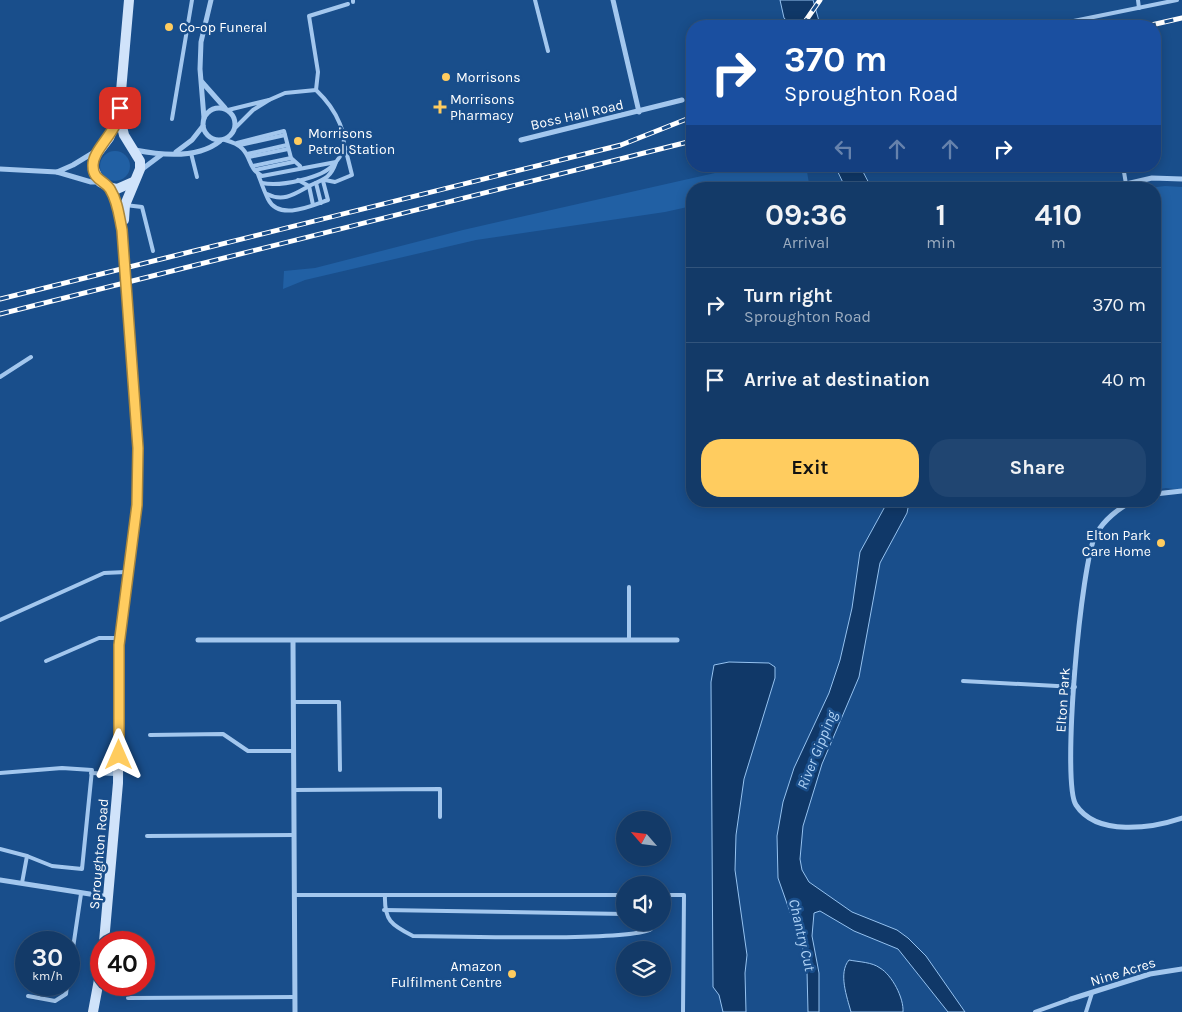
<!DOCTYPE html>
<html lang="en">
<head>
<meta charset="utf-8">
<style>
  :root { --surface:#133a68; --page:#204571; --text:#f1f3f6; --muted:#9dadc0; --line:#32547c; --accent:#ffcc5f }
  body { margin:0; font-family:Karla,sans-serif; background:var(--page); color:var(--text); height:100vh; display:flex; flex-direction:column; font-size:19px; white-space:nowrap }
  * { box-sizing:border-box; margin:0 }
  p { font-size:16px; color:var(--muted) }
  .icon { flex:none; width:28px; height:28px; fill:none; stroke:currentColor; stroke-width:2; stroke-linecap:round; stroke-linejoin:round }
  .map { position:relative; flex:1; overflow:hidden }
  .details { position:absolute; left:686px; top:182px; width:475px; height:325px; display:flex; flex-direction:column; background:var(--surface); border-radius:20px; box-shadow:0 2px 12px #0003,0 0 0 1px var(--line) }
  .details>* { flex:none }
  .guide { position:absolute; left:686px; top:20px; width:475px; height:152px; border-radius:20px; box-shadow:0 2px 12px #0003,0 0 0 1px var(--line); background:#1a4fa0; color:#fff; overflow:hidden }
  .needle { width:32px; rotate:298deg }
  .fabs { position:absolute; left:616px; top:811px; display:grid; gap:10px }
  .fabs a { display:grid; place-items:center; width:55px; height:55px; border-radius:50%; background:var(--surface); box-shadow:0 2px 12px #0003,0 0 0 1px var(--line); font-size:25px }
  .speed { position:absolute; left:15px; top:931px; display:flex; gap:10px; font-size:25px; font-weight:700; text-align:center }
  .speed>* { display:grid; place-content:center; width:65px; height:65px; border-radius:50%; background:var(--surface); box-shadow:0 2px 12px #0003,0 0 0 1px var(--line); line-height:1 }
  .speed small { font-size:12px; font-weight:400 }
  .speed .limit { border:8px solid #d22; background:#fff; color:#111 }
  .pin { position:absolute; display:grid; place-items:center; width:42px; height:42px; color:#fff; margin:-21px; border-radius:10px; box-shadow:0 2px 8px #0006 }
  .me { position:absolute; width:55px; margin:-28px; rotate:0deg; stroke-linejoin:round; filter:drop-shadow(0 0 4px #0008) }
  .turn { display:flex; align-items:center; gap:18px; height:105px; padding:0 15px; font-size:22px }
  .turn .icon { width:65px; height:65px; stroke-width:2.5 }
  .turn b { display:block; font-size:35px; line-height:42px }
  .lanes { display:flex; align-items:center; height:48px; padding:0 15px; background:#0003; justify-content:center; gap:25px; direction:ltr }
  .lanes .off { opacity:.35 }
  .eta { display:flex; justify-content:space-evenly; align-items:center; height:85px; text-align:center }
  .eta b { font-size:30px; font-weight:700; line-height:35px }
  .cta { display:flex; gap:10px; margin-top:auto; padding:10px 15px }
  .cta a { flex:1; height:58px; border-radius:20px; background:var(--accent); color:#111; font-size:20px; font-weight:700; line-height:58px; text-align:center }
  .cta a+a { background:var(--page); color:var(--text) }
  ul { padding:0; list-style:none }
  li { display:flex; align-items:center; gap:15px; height:75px; padding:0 15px; border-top:1px solid var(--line) }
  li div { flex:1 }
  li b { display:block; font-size:19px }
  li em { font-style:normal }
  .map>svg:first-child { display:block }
</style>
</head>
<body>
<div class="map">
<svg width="1182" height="1012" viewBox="0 0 1182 1012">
  <rect width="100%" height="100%" fill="#194e8b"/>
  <g fill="#2160a4">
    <circle cx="115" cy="166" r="15"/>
    <path d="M746,166H806L810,189L783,186L771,189H692V206L665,212L476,240L305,280L283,289L284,271L315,268L463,230Z"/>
    <path d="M1165,186L1182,187V490L1166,488L1155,490V189H1141Z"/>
  </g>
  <g fill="#103868" stroke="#95c2f0">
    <path d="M780,0H813L819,21L816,26H793L784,18Z"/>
    <path d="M835,166H860L872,189H846Z"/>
    <path d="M888,501L909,503L907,513L880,563L859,677L822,764L803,826L800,859L802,870L809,882L852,912L897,930L908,938L926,956L965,1012H948L898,949L854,931L820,911L814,913L812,936L819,973V1012H808L807,971L803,949L778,878L777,836L783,802L794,768L829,693L840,660L852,608L860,552Z"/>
    <path d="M729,662L769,663L775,667V678L744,779L736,835L735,870L747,955L745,973L746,1012H723L719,995L713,987L711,682L714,665Z"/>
    <path d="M849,960C859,962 872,962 880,968C892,975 904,998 903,1012H851C847,997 838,973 849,960Z"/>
  </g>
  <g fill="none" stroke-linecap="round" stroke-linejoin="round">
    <g stroke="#a3c7ee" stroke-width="4">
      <path d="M353,0V2"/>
      <path d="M535,0L548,51"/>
      <path d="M1138,0L1139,8"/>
      <path d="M1049,26L1177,0"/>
      <path d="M269,100L285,93L316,90L318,72L309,16L348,4"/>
      <path d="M228,110L269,100L253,110L236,127"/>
      <path d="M172,119L192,0"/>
      <path d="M225,140C256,148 243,166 262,176L336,162C356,140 333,106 316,90"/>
      <path d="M237,143L284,131L291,158L300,166"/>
      <path d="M240,145L285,135"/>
      <path d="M191,153L197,177"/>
      <path d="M247,154L287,145"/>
      <path d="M249,157L288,149"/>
      <path d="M253,166L291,158"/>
      <path d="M1123,166L1126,184"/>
      <path d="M255,170L293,162"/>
      <path d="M258,174C261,182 264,191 268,199C279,221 311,206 328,200L323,181"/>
      <path d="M298,180L309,186L313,205"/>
      <path d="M325,180L335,182L352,175L345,147"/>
      <path d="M262,183C280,187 323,178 334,164"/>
      <path d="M316,183L321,203"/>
      <path d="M267,194C284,203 296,193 311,185C325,179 331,177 336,162"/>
      <path d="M125,205L142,207L153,251"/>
      <path d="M0,377L31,357"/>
      <path d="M0,620L104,573L126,572"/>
      <path d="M629,640V587"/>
      <path d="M46,661L99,638H120"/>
      <path d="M963,681L1075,687"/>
      <path d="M294,702H339L340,770"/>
      <path d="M150,735L223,734L248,751H294"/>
      <path d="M0,773L62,768L92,770L82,869L52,866L27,856"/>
      <path d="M91,773L116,774"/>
      <path d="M294,790L440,789V817"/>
      <path d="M147,836L294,835"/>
      <path d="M0,849L27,856L22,883"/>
      <path d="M295,895H625"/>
      <path d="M385,895C384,920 391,925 413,936C450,936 631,942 651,929V922"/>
      <path d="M662,895H684L683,1012"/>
      <path d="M384,910L625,914"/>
      <path d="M69,975L81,894"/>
      <path d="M28,996L55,1001L66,994L67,985"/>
      <path d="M128,998L295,997"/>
      <path d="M1035,1012L1071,999"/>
      <path d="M1086,1012L1092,993"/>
    </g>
    <g stroke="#a3c7ee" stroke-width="5">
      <path d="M613,0L639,112"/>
      <path d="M202,82L225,108"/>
      <circle cx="219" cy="124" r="16"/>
      <path d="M204,118L200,69L201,42L211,0"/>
      <path d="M521,140L682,100"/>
      <path d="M135,150C160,155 198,159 220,141"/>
      <path d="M96,151L73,165L57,172L91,182H100"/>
      <path d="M176,152L192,140L203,126"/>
      <path d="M0,169L57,172"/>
      <path d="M141,170L161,155"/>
      <path d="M1126,184L1152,178L1182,179"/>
      <path d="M1155,494L1182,491"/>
      <path d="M1132,501C1117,510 1105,519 1096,534C1081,560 1061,783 1076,805C1097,837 1152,828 1182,818"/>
      <path d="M198,640H677"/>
      <path d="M293,641L295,1012"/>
      <path d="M0,880L109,897"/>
      <path d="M1071,999L1150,974L1182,969"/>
    </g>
    <g stroke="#d0e3fa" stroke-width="10">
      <path d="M119,114L109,138L93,159V167L100,182L109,187L117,189L133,182"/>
      <path d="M124,220L125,205L140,169V161L124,135L119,114L129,0"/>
      <path d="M104,942L118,783L119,645L137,505L138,448L122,230L117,204L109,187"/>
      <path d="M93,1012L101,969"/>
    </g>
    <g stroke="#fff" stroke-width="5">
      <g id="rail">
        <path d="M802,26L820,0"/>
        <path d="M1147,26L1182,18"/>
        <path d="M0,299L621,145L692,117"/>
        <path d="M0,314L692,141"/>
      </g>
    </g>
    <use href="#rail" stroke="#194e8b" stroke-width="3" stroke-dasharray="9" stroke-linecap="butt"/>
  </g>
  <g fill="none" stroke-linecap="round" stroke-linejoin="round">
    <g stroke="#a6853e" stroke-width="12">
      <path id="route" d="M119,755V645L137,505L138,448L122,230C119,216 118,202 110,189C104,180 93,180 93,166C92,149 119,132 120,108"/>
    </g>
    <use href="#route" stroke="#ffcc5f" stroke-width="9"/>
  </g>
  <g fill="#ffcc5f" stroke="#194e8b" stroke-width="2">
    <circle cx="169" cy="27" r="5"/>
    <circle cx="446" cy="77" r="5"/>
    <path d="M437.5 99.5h5v5h5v5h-5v5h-5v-5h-5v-5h5z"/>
    <circle cx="298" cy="141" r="5"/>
    <circle cx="1161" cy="543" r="5"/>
    <circle cx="512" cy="974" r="5"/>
  </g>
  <g text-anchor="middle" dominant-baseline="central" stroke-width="5" stroke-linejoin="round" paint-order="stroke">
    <g font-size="14" fill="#fff" stroke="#194e8b" text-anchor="start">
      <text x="179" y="27">Co-op Funeral</text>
      <text x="456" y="77">Morrisons</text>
      <text x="450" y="99">Morrisons<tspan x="450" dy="16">Pharmacy</tspan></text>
      <text x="308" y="133">Morrisons<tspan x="308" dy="16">Petrol Station</tspan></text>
      <text x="1151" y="535" text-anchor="end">Elton Park<tspan x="1151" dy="16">Care Home</tspan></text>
      <text x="502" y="966" text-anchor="end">Amazon<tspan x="502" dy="16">Fulfilment Centre</tspan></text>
    </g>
    <g font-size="14" fill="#fff" stroke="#194e8b">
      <text transform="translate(577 115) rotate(-13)">Boss Hall Road</text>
      <text transform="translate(1063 700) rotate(-86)">Elton Park</text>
      <text transform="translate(99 854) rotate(-85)">Sproughton Road</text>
      <text transform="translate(1123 972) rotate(-17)">Nine Acres</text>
    </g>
    <g font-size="15" font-style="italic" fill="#aed1f5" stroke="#194e8b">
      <text transform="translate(817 750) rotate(-68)">River Gipping</text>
      <text transform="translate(802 935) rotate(77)">Chantry Cut</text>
    </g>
  </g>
</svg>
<div class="fabs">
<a><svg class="needle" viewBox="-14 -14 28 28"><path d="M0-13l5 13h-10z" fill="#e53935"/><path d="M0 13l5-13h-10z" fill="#9dadc0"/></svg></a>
<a><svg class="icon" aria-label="sound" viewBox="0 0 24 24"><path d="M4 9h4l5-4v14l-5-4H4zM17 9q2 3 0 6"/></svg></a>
<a><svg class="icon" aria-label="layers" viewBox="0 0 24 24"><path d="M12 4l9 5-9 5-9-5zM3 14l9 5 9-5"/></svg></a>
</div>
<div class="speed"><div>30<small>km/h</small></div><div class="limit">40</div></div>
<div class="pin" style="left:120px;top:108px;background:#d93025"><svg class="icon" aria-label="arrive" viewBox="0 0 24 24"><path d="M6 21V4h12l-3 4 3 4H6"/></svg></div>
<svg class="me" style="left:119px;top:755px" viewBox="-20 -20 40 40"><path d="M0-17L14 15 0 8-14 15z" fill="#ffcc5f" stroke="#fff" stroke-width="4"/></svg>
<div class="guide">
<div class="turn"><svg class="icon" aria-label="right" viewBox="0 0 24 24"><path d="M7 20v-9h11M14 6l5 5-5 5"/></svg><div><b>370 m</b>Sproughton Road</div></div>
<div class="lanes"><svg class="icon off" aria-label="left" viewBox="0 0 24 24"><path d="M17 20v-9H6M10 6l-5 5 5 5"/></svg><svg class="icon off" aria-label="ahead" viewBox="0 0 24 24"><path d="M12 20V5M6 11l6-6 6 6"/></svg><svg class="icon off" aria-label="ahead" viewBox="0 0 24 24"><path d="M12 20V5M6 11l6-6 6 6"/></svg><svg class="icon" aria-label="right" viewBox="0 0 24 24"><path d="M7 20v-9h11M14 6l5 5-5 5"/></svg></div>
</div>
<section class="details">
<div class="eta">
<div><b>09:36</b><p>Arrival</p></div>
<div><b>1</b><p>min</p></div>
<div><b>410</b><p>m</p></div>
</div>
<ul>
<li><svg class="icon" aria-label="right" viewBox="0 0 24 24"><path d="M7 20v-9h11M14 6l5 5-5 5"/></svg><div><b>Turn right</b><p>Sproughton Road</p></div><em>370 m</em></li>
<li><svg class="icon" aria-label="arrive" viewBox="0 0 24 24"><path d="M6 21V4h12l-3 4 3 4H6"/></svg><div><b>Arrive at destination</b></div><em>40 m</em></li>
</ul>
<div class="cta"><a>Exit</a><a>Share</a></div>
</section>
</div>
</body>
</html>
